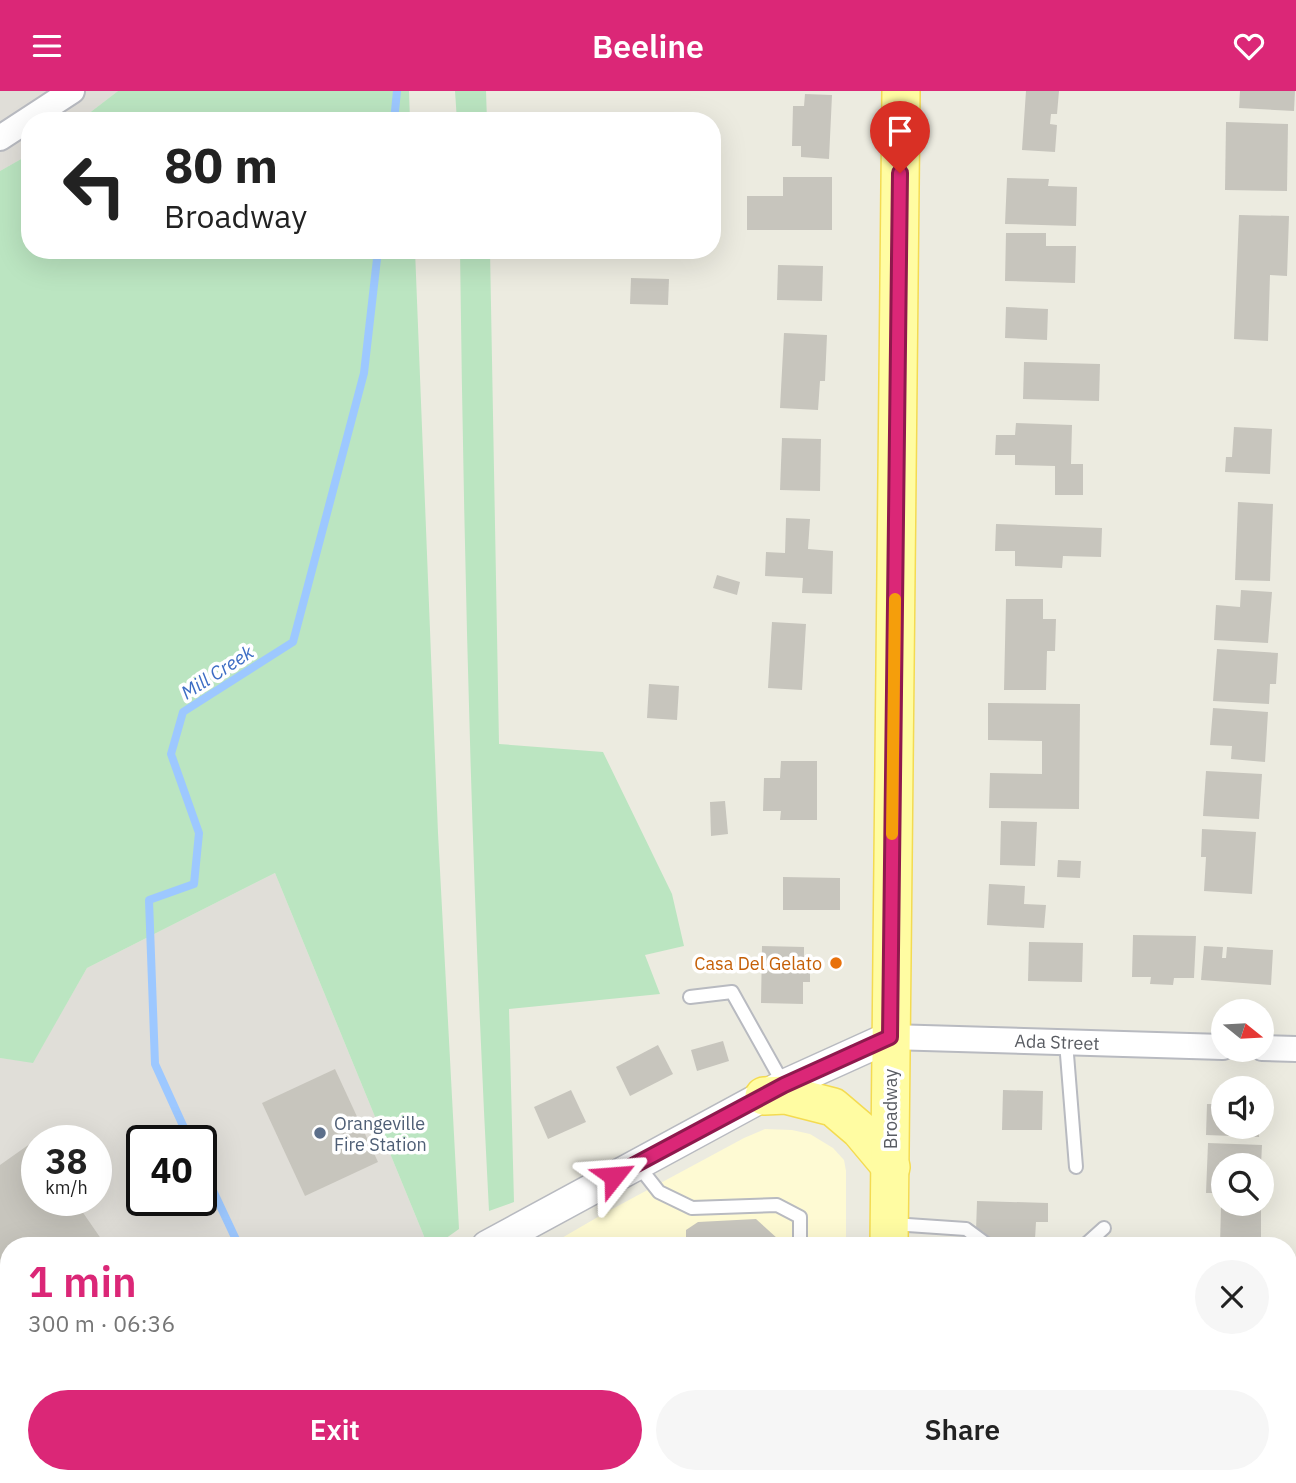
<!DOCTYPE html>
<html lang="en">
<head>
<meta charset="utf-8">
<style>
  :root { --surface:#fff; --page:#f6f6f6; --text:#222; --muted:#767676; --accent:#db2777 }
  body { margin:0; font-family:"IBM Plex Sans",sans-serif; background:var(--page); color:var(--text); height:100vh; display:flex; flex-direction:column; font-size:26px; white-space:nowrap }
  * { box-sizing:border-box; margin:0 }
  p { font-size:23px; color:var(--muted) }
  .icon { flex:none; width:38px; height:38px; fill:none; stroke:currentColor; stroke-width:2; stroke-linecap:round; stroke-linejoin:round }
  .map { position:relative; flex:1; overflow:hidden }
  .side { position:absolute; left:0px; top:1146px; width:1297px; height:247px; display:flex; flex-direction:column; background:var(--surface); border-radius:28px 28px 0 0; box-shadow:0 7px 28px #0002 }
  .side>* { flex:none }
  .hud { position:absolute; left:21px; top:21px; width:700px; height:147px; border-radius:28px; box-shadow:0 7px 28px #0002; background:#fff; color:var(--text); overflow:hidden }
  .needle { width:46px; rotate:108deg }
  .tools { position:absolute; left:1211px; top:908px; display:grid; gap:14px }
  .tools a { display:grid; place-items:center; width:63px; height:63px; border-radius:50%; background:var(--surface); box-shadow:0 7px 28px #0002; font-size:35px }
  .speed { position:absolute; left:21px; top:1034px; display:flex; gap:14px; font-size:35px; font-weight:700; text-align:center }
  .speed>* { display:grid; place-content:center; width:91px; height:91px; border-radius:50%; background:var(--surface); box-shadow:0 7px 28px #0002; line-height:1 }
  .speed small { font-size:18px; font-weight:400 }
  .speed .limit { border:4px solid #111; border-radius:10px; background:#fff; color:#111 }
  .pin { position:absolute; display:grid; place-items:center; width:60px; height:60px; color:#fff; margin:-72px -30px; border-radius:50% 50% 50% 0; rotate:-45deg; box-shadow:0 0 7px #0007 }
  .pin .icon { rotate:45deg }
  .me { position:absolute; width:77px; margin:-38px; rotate:62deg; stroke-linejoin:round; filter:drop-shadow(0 0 5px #0008) }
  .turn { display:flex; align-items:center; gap:24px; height:147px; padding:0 28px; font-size:32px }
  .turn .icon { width:91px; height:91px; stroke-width:2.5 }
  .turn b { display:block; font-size:49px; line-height:60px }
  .round { display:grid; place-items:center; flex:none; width:74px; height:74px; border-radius:37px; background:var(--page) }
  .overview { display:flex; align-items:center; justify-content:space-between; height:119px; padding:0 28px }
  h1 { font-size:42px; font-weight:600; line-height:52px; color:var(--accent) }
  .primary-button { display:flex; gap:14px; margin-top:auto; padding:14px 28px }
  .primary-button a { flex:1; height:80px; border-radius:42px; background:var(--accent); color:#fff; font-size:28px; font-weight:600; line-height:80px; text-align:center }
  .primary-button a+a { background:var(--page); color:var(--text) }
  header { display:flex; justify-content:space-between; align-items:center; height:91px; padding:0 28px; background:var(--accent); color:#fff; font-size:32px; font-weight:600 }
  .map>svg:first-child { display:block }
</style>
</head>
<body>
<header><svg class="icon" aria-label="menu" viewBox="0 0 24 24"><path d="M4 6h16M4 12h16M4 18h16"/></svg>Beeline<svg class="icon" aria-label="heart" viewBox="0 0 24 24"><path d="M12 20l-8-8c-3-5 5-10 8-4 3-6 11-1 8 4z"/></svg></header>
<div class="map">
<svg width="1296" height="1392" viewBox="0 0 1296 1392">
  <rect width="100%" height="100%" fill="#ecebe0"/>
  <g fill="#fefad3">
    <path d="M765,1038L792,1039L810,1043L833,1057L844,1069L846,1080V1155H548L603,1123L744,1047Z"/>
    <rect x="516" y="1384" width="327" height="8"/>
  </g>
  <g fill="#e0ded8" fill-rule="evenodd">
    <path d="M0,0H118L79,30H30V63L0,80Z"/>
    <path d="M275,782L428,1155H9V1384H15L0,1392V967L33,971L87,877ZM37,1050H96V1110H37ZM142,1050H201V1110H142Z"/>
  </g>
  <g fill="#bbe5c1">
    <path d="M118,0H409L410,30H79Z"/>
    <path d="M455,0H486L487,30H457Z"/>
    <path d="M30,63V159H415L438,742L459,1138L435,1155H428L275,782L87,877L33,972L0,967V80Z"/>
    <path d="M460,159H490L499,653L603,661L672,803L684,855L645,864L660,903L509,918L514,1111L489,1120C472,800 464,479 460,159Z"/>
    <path d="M140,1384H466V1392H127Z"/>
  </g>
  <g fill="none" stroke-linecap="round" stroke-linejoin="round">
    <g stroke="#9dc8ff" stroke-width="8">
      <path d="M394,30L397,0"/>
      <path d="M190,1050L155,973L149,809L194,793L199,742L171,663L183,621L293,551L364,282L378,159"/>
      <path d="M201,1074L239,1155"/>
      <path d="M335,1384L338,1392"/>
    </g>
  </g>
  <g fill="#c7c5bd">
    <path d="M1026,0H1059L1057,23H1051L1050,33L1057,34L1055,61L1022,59Z"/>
    <path d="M1240,0H1295L1294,20L1239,17Z"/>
    <path d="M805,3L832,4L829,68L801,66V55H792L793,15H804Z"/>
    <path d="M1226,31L1288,33L1287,100L1225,99Z"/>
    <path d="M783,86H832V139H747V105H783Z"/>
    <path d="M1007,87L1049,88L1048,95L1077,96L1076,135L1005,133Z"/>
    <path d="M1239,124L1289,125L1287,185L1270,184L1268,250L1234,248Z"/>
    <path d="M1006,142H1046V155H1076L1075,192L1005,190Z"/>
    <path d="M778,174L823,175L822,210L777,209Z"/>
    <path d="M631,187L669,188L668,214L630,213Z"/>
    <path d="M1006,216L1048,218L1047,249L1005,247Z"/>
    <path d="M784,242L827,244L825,290H820L818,319L780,317Z"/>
    <path d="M1024,271L1100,273L1099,310L1023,308Z"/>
    <path d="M1016,332L1072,334L1071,373H1083V404H1055V375L1015,374V364H995L996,344H1015Z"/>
    <path d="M1234,336L1272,338L1270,383L1225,381L1226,366H1232Z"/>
    <path d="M782,347L821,348L820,400L780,399Z"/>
    <path d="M1238,411L1273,413L1270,490L1235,489Z"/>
    <path d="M786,427L810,428L808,458L833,460L832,503L802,502L803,487L765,485L766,461L785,462Z"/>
    <path d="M996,433L1102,437L1101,466L1063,465L1062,477L1015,475V460H995Z"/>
    <path d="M717,484L740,491L737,504L713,497Z"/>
    <path d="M1241,499L1272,501L1268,552L1214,549L1216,514L1240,516Z"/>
    <path d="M1006,508H1043V528H1056L1055,560H1047L1046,599H1004Z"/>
    <path d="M772,531L806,533L802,599L768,597Z"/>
    <path d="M1217,558L1278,562L1276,593H1270L1269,613L1213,610Z"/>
    <path d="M649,593L679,595L677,629L647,627Z"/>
    <path d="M988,612L1080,613L1079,718L989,717L990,682L1042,683V650L988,649Z"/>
    <path d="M1213,617L1268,621L1265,671L1231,668L1232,655L1210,654Z"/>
    <path d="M781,670H817V729H780L781,720H763L764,687H780Z"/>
    <path d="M1206,680L1262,683L1259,728L1203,725Z"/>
    <path d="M725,710L728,743L711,745L710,711Z"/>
    <path d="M1001,730L1037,731L1035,775L1000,774Z"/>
    <path d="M1202,738L1256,741L1252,803L1204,800L1206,766H1201Z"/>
    <path d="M1058,769L1081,770L1080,787L1057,786Z"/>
    <path d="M783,786L840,787V819H783Z"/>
    <path d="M989,793L1025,795L1024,813L1046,814L1044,837L987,834Z"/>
    <path d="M1133,844L1196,845L1194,887H1174L1173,894L1150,893L1151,886H1132Z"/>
    <path d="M1029,851L1083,852L1082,891L1028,890Z"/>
    <path d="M762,855L804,856V873H810V891H803V913L761,912Z"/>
    <path d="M1204,855L1223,856L1222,867H1226L1227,856L1273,859L1271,894L1201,889Z"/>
    <path d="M723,950L729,970L697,980L691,959Z"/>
    <path d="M658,954L673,983L630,1005L616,976Z"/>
    <path d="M335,978L378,1071L305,1105L262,1012Z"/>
    <path d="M571,999L586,1031L548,1048L534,1016Z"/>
    <path d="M1003,999L1043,1000L1042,1039H1002Z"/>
    <path d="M1207,1013H1223V1036H1259V1046L1206,1044Z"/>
    <path d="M34,1050L37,1055V1110H75L106,1155H9V1190L0,1177V1074Z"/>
    <path d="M1208,1052L1262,1054L1261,1074H1223V1102H1206Z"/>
    <path d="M977,1110L1048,1112V1131H1036L1035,1148L984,1147V1141L976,1140Z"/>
    <path d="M1221,1115H1261V1155H1220Z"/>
    <path d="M756,1128L778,1148V1155H686V1139L698,1131Z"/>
    <rect x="1009" y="1384" width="60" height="8"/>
    <rect x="1211" y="1384" width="39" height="8"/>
  </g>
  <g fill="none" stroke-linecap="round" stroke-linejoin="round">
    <g stroke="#b8bac0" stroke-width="16">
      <g id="service">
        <path d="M690,906L732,901L784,994"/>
        <path d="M1066,951L1076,1076"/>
        <path d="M637,1073L659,1101L692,1117L777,1114L800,1126V1155"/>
        <path d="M893,1133L966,1138L989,1155"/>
        <path d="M1084,1155L1104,1137"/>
        <path d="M101,1384L103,1392"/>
        <path d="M537,1384V1392"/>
        <path d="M798,1392V1384"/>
      </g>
    </g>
    <g stroke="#b8bac0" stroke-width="28">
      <g id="minor">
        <path d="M0,47L72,0"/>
        <path d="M890,946L1223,956"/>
        <path d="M1262,957L1296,958"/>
      </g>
    </g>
    <g stroke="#b8bac0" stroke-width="33">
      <g id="tertiary">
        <path d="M487,1155L784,994L890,946"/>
        <path d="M56,1392L70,1384"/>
      </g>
    </g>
    <g stroke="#f4db51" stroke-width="40">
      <g id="primary">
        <path d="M764,1005L786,1004L833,1016L860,1039L891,1076"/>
        <path d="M889,1155L901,0"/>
        <path d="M884,1392V1384"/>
      </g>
    </g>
    <use href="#service" stroke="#fff" stroke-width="12"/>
    <use href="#minor" stroke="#fff" stroke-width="24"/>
    <use href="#tertiary" stroke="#fff" stroke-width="30"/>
    <use href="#primary" stroke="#fffca2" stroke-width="37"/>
  </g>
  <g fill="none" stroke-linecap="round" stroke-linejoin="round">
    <g stroke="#8e194d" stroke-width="18">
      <path id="route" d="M614,1085L784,994L890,946L900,82"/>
    </g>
    <use href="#route" stroke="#db2777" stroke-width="12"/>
    <path stroke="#f59e0b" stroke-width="12" d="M892,743L895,508"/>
  </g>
  <circle fill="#e8710a" stroke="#fff" stroke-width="2.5" cx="836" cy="872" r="7"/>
  <circle fill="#5c6f8a" stroke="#fff" stroke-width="2.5" cx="320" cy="1042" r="7"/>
  <g text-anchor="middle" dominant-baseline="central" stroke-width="7" stroke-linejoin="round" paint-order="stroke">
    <g font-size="18" fill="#c56008" stroke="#fff" text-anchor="end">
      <text x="822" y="872">Casa Del Gelato</text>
    </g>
    <g font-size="18" fill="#595c62" stroke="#fff">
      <text transform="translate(1057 951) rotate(2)">Ada Street</text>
      <text transform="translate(890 1018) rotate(-90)">Broadway</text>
    </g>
    <g font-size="18" fill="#4e5e75" stroke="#fff" text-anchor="start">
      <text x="334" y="1032">Orangeville<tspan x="334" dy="21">Fire Station</tspan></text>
    </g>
    <g font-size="19" font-style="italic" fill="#3e6ec4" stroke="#fff">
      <text transform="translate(217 581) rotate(-33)">Mill Creek</text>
    </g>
  </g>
</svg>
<div class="tools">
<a><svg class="needle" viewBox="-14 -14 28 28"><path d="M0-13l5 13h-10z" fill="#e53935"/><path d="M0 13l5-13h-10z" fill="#767676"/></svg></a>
<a><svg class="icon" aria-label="sound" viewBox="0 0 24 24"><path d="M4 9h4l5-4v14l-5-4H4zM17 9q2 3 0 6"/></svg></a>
<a><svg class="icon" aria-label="search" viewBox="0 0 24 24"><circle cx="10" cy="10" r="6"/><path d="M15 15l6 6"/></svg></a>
</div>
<div class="speed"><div>38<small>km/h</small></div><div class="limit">40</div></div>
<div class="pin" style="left:900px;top:82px;background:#d93025"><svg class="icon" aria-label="arrive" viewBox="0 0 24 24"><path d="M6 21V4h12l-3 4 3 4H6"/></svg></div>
<svg class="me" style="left:614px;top:1085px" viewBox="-20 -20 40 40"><path d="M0-17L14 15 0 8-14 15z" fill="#db2777" stroke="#fff" stroke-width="4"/></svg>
<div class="hud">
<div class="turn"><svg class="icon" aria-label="left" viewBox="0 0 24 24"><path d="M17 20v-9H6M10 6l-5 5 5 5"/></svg><div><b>80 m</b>Broadway</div></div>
</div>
<section class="side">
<div class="overview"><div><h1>1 min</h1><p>300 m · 06:36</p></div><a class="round"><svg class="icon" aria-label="close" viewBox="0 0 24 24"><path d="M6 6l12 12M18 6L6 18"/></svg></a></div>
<div class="primary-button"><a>Exit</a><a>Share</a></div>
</section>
</div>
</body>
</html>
